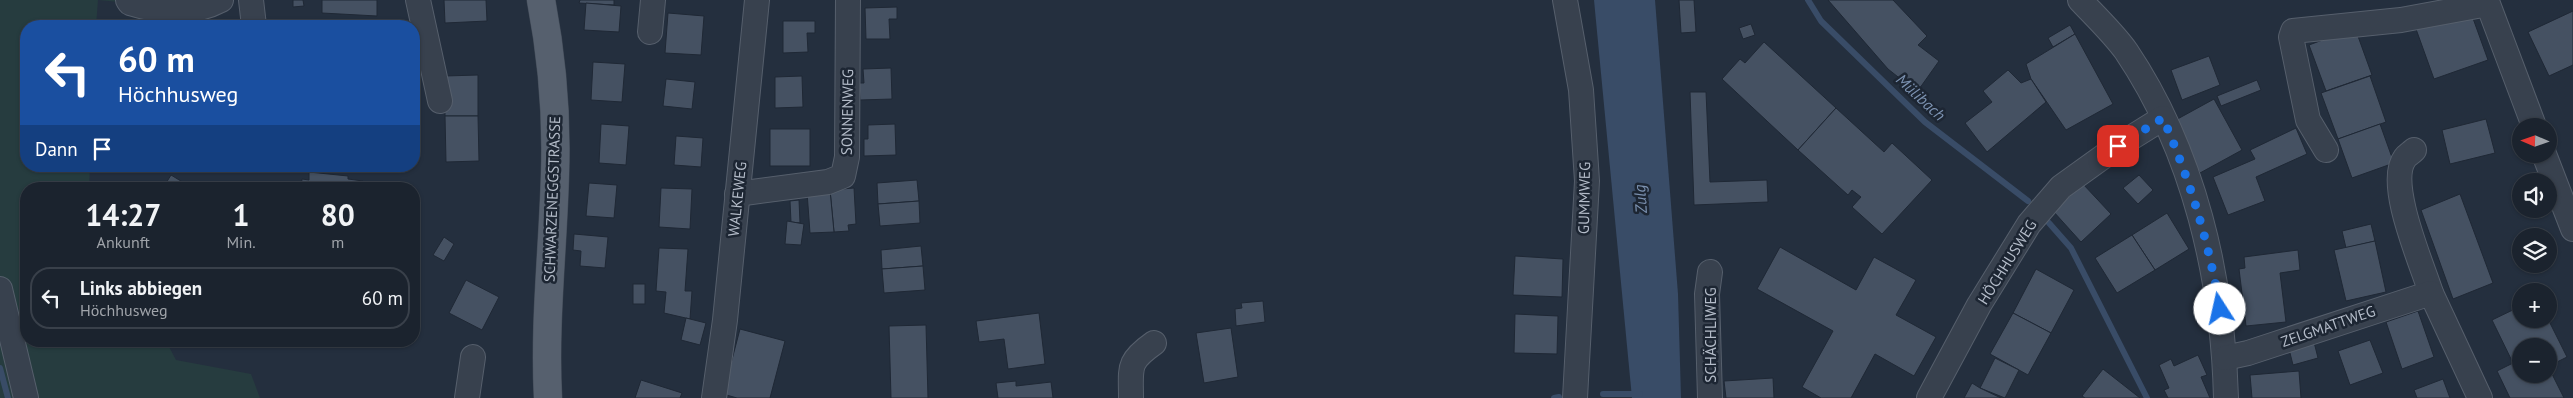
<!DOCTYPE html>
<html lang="de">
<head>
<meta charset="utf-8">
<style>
  :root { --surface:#1b232e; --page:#282f3a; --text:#f1f3f6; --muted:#a0a4aa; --line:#39404a }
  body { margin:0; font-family:"PT Sans",sans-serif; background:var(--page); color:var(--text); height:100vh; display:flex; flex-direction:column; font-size:19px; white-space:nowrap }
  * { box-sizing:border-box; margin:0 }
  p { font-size:16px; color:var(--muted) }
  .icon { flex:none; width:28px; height:28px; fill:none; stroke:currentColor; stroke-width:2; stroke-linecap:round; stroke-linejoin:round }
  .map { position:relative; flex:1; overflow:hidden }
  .drawer { position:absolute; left:20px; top:182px; width:400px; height:165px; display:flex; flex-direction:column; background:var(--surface); border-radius:20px; box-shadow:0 1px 4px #0004,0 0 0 1px var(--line) }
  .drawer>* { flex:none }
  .hud { position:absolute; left:20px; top:20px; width:400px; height:152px; border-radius:20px; box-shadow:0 1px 4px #0004,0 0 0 1px var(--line); background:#1a4fa0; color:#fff; overflow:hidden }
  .needle { width:32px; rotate:272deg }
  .tools { position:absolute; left:2512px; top:118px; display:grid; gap:10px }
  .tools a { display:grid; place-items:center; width:45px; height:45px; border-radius:50%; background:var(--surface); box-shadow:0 1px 4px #0004,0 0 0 1px var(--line); font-size:25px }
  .pin { position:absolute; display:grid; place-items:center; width:42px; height:42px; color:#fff; margin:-21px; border-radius:10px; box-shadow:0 2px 8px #0006 }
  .me { position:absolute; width:55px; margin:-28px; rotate:350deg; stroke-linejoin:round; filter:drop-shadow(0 0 4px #0008) }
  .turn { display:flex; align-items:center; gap:18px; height:105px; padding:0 15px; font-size:22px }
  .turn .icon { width:65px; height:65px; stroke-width:2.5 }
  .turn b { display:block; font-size:35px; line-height:42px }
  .then { display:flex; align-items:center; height:48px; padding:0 15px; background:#0003; gap:10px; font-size:19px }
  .eta { display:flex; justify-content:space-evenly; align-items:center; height:85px; text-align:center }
  .eta b { font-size:30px; font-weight:600; line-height:35px }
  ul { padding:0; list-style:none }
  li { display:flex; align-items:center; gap:15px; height:62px; margin:0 10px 8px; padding:0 5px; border:2px solid var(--line); border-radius:20px }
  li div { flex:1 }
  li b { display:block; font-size:19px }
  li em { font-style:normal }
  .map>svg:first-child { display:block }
</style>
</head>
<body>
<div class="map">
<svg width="2573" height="398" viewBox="0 0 2573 398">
  <rect width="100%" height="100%" fill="#242f3e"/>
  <path fill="#263c3f" d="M0,0H221L130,3L98,0L96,26H26V166H90L89,189H26V341H166L176,360L251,374L260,398H0Z"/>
  <path fill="#394c67" d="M1594,0H1655L1678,294L1681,398H1632Z"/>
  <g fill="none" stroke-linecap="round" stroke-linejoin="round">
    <g stroke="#394c67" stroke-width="6">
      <path d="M1808,0L1821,21L1925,122L2028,201"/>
      <path d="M2049,223L2071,248L2147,398"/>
      <path d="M0,368L8,398"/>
      <path d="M1603,394H1640"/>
      <path d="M1554,398L1559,397"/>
    </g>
  </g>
  <g fill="#455162" stroke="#1f2835">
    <path d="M293,0H303L304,6L293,7Z"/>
    <path d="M322,0H377V16L322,13Z"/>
    <path d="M444,0H486L487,21L445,23Z"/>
    <path d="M580,0H614V5L579,3Z"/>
    <path d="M1679,0H1694L1696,32L1681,33Z"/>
    <path d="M1828,0H1893L1927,36L1918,45L1939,61L1917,92L1888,69Z"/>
    <path d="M586,3L621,6L619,32L584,30Z"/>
    <path d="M897,7V19H889L890,39H866L865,8Z"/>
    <path d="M2470,10L2488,60L2434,79L2416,29Z"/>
    <path d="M2573,11V65L2549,76L2528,32Z"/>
    <path d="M668,13L704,16L701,55L665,53Z"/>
    <path d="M783,21H815V33H807L808,52L783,53Z"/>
    <path d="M1751,24L1755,35L1743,39L1739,28Z"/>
    <path d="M2070,25L2075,34L2053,47L2048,38Z"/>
    <path d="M2355,28L2372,75L2326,91L2309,45Z"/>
    <path d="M2075,34L2113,104L2066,130L2031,79L2026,64Z"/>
    <path d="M1764,42L1836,108L1798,150L1722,79L1740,59L1745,63Z"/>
    <path d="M2209,56L2220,85L2182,100L2171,70Z"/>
    <path d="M593,62L625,64L622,102L591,100Z"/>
    <path d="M891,68L892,99L860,100L859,83H864L863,69Z"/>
    <path d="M2008,70L2021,83L2031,79L2046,102L1987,152L1965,123L1992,102L1983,91Z"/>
    <path d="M478,75V116H445V76Z"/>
    <path d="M802,76L803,107L775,108V77Z"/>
    <path d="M2370,76L2386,122L2338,139L2321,93Z"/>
    <path d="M666,79L695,82L692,109L663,106Z"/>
    <path d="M2257,80L2261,90L2221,106L2217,96Z"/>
    <path d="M1690,92H1706L1710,182L1767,180L1768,202L1694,205Z"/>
    <path d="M2214,99L2242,150L2200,173L2172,122Z"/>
    <path d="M1836,108L1884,152L1892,143L1932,180L1882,234L1852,207L1861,197L1852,190L1848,195L1798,150Z"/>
    <path d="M445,116H478L479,161L446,162Z"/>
    <path d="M2486,119L2495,153L2450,164L2442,130Z"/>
    <path d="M601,124L629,126L626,165L599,163Z"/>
    <path d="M895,124L896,155L864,156V139H868V125Z"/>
    <path d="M2380,124L2394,163L2352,178L2338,139Z"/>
    <path d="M2296,128L2307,154L2256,177L2265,201L2228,215L2213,177L2255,159L2250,150Z"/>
    <rect x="770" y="129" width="40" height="37"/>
    <path d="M676,136L703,138L701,167L674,165Z"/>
    <path d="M197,166H210L207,171Z"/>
    <path d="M309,172L348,176V179L363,181L362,189H301L302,179L309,180Z"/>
    <path d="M171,175L194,189H165L163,188Z"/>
    <path d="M2139,175L2153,190L2138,204L2123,188Z"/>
    <path d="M917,180L919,201L878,204L877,183Z"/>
    <path d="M589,183L617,185L614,218L586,216Z"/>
    <path d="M2083,184L2111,214L2081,242L2053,211Z"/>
    <path d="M661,188L692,189L690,229L659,227Z"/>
    <path d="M854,188L856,224L848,225L849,231L834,232L830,190Z"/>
    <path d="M830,190L834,232L810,233L807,192Z"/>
    <path d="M2460,194L2493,283L2453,299L2421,210Z"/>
    <path d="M799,200L800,223L791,222L790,201Z"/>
    <path d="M919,201L920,223L880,226L878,204Z"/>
    <path d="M2167,213L2189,249L2155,270L2132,235Z"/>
    <path d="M787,221L804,224L801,245L785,244Z"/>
    <path d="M2371,224L2375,241L2346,248L2342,231Z"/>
    <path d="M574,234L608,237L605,268L580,266L581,251L573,250Z"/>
    <path d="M2132,235L2155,270L2117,293L2095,258Z"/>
    <path d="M444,237L454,244L444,261L433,255Z"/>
    <path d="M2375,241L2386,292L2346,301L2334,250Z"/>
    <path d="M921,246L923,266L882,269L881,250Z"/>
    <path d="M1780,247L1856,290L1874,257L1916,280L1896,315L1936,337L1914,376L1875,354L1851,398H1821L1802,387L1833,331L1757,289Z"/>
    <path d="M659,248L688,249L685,291H692L690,319L664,313L666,292L656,291Z"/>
    <path d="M2298,250L2300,270L2280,273L2286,322L2246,326L2239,269L2245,268L2244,257Z"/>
    <path d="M1515,256L1563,259L1562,297L1513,295Z"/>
    <path d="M923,266L925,290L884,293L882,269Z"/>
    <path d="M2036,269L2074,290L2051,333L2013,313Z"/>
    <path d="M466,280L499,297L482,330L449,313Z"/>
    <rect x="633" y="284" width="12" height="20"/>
    <path d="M1263,301L1265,322L1236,326L1235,309L1242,308L1241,303Z"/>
    <path d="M2521,306V319H2548L2567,357L2549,366V346H2521V359L2513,363L2492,320Z"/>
    <path d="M2418,311L2434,357L2402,369L2386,322Z"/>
    <path d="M1039,313L1045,364L1008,369L1004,339L979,342L976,321Z"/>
    <path d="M2013,313L2051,333L2028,375L1990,354Z"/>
    <path d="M1515,314L1558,316L1557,354L1514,353Z"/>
    <path d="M686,318L706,323L700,345L681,340Z"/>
    <path d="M926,325L928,398H891L889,326Z"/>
    <path d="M1231,328L1238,377L1204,383L1196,333Z"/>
    <path d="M740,329L785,341L770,398H737L723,394Z"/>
    <path d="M2370,340L2383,373L2350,385L2338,351Z"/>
    <path d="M2314,342L2318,358L2293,365L2289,349Z"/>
    <path d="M2198,355L2207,375L2201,377L2210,398H2168L2164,390L2169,388L2159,365L2171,359L2174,366Z"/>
    <path d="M1995,358L2019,370L2005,398L1980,388Z"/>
    <path d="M2521,359V374H2549V368L2564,398H2510L2497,371Z"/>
    <path d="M2103,369L2140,398H2085L2082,396Z"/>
    <path d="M2299,371L2301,398H2252L2250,375Z"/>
    <path d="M1773,378L1774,398H1726L1724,381Z"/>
    <path d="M2443,379L2450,398H2417L2414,390Z"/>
    <path d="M641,380L682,393L680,398H635Z"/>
    <path d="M1016,381V386L1051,382L1053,398H998L996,383Z"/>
    <path d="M1972,383L1980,388L2001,398H1964Z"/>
  </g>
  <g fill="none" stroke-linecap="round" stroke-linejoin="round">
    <g stroke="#565f6c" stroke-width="26">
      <g id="minor">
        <path d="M128,0L130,3C159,12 193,15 221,0"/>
        <path d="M251,0L254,26"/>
        <path d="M418,0L440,101"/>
        <path d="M1565,0L1581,90L1587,181L1575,398"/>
        <path d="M2080,0C2095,16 2113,33 2126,51C2194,152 2223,278 2226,398"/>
        <path d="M650,32L653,0"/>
        <path d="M2326,150L2308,120L2291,37L2293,31L2401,20L2488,4L2534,126"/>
        <path d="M2414,150C2411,153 2407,155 2405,158C2386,183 2422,264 2431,293"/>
        <path d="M2544,154L2573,229"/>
        <path d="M737,194L828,182L843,176L847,157L848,0"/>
        <path d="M0,289L26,398"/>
        <path d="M2225,358L2248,353L2431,293L2480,398"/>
        <path d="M467,398L473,357"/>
        <path d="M714,398L725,320L757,0"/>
        <path d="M1131,398C1131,367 1127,362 1154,343"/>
        <path d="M1710,398L1707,294L1710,272"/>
        <path d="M1929,398L1979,305L2029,224L2061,187L2118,146L2163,118"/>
      </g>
    </g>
    <g stroke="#414a57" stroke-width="29">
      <path id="major" d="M541,0C552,57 557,116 555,174C553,249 544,323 548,398"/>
    </g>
    <use href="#minor" stroke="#38414e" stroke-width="24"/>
    <use href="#major" stroke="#56606e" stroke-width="28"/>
  </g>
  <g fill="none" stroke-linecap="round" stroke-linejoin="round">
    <path stroke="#1a73e8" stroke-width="9" stroke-dasharray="0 16.2" d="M2118,146L2163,118C2191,183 2208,239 2220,309"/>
  </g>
  <g text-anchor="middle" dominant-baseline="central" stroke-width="5" stroke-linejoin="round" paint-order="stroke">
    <g font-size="15" fill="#b4bcc9" stroke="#1d2633">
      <text transform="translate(847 112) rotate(-89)">SONNENWEG</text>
      <text transform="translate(1584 198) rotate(-89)">GUMMWEG</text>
      <text transform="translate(552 199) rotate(-88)">SCHWARZENEGGSTRASSE</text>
      <text transform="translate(737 199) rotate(-84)">WALKEWEG</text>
      <text transform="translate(2007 262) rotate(-58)">HÖCHHUSWEG</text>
      <text transform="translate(2328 326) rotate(-19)">ZELGMATTWEG</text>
      <text transform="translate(1710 335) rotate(-90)">SCHÄCHLIWEG</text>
    </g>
    <g font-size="16" font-style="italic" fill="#7c92b1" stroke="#1d2633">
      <text transform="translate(1921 97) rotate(43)">Mülibach</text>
      <text transform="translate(1640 199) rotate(-94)">Zulg</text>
    </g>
  </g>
</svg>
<div class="tools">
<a><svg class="needle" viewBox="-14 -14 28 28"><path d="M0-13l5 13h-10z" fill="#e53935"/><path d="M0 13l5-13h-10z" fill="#a0a4aa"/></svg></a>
<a><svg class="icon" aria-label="sound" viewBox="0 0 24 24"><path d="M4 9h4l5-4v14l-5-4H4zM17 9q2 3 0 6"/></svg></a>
<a><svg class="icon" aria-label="layers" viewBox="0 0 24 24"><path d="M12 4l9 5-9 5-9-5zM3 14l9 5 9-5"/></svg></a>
<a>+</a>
<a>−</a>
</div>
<div class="pin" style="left:2118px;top:146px;background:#d93025"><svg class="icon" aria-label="arrive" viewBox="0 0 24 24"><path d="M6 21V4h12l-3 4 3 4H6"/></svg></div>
<svg class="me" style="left:2220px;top:309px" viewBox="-20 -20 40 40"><circle r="19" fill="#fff"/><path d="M0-13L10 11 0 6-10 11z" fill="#1a73e8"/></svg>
<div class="hud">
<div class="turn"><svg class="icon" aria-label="left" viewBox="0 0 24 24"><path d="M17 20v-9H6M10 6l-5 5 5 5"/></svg><div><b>60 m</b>Höchhusweg</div></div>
<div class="then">Dann<svg class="icon" aria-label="arrive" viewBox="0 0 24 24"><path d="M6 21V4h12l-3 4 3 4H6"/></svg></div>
</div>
<section class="drawer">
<div class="eta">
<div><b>14:27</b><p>Ankunft</p></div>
<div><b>1</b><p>Min.</p></div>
<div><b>80</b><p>m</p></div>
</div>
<ul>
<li><svg class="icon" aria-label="left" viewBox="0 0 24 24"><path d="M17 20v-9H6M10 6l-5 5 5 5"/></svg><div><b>Links abbiegen</b><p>Höchhusweg</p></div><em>60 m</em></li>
</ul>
</section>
</div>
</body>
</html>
